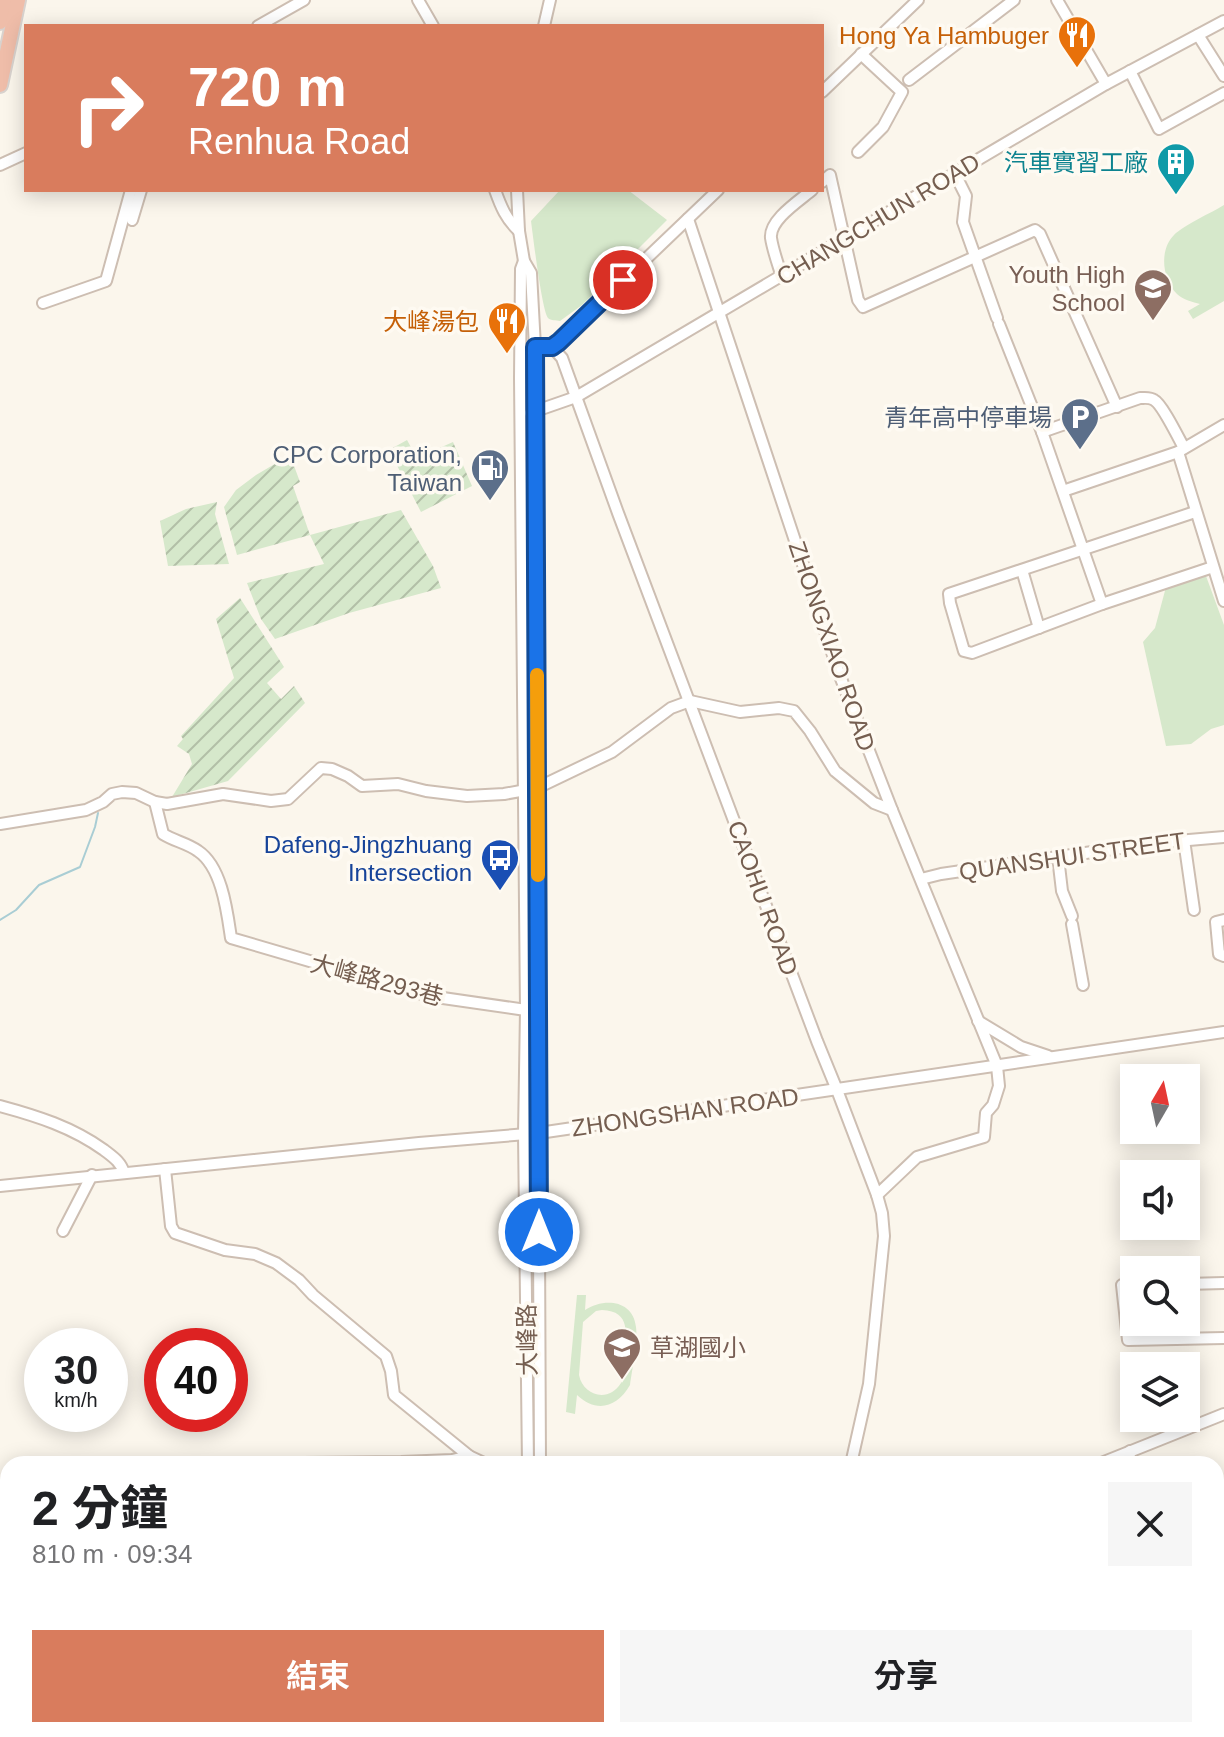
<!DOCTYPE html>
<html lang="zh-TW">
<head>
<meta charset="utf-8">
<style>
  :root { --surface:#fff; --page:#f6f6f6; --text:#202124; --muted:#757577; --accent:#d97c5d }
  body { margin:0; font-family:Arial,"Noto Sans TC",sans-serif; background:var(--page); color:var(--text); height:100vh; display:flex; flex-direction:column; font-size:30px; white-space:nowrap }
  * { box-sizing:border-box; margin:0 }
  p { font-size:26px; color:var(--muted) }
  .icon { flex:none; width:44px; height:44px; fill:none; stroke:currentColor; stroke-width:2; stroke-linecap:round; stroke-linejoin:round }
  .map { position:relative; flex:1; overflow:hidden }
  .sheet { position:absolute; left:0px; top:1456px; width:1224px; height:282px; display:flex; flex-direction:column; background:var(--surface); border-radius:24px 24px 0 0; box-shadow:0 4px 20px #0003 }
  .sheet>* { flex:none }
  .top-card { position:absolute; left:24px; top:24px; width:800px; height:168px; border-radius:0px; box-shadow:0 4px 20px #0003; background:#d97c5d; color:#fff; overflow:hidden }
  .needle { width:52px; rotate:9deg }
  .buttons { position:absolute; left:1120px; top:1064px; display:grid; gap:16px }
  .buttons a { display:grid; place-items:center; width:80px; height:80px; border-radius:0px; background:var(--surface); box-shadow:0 4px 20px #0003; font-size:40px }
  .speed { position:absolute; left:24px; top:1328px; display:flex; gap:16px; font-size:40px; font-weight:700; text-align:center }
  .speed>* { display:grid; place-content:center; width:104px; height:104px; border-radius:50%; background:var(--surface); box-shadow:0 4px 20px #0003; line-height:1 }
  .speed small { font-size:20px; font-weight:400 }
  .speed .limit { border:12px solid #d22; background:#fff; color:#111 }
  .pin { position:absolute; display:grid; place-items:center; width:68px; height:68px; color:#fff; margin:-34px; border:4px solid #fff; border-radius:50%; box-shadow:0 2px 8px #0007 }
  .me { position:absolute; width:88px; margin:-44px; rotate:0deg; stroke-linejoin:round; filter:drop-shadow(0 0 6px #0008) }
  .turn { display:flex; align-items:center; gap:28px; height:168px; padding:0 32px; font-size:36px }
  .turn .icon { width:104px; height:104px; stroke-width:2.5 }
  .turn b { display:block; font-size:56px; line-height:68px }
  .round { display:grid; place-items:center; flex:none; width:84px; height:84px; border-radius:0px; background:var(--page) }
  .overview { display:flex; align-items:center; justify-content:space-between; height:136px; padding:0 32px }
  h1 { font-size:48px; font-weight:700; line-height:60px }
  .primary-button { display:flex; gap:16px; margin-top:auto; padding:16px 32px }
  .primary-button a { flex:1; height:92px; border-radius:0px; background:var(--accent); color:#fff; font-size:32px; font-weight:700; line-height:92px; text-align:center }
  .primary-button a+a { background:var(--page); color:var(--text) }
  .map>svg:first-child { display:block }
</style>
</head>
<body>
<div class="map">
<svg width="1224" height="1737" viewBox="0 0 1224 1737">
  <defs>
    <pattern id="garden-furrows" width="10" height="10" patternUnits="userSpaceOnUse" patternTransform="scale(2)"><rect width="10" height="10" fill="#d6e8cb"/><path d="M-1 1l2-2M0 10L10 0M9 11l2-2" fill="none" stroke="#b2bfa7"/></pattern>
  </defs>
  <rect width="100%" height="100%" fill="#fbf6ec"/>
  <g fill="#d6e8cb" fill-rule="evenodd">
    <path d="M560,190H628L667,220L582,305L560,321C556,320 551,321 548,318C542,311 533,236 531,221Z"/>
    <path d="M1224,205V301L1193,319L1188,311L1200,304C1193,302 1183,300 1177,294C1162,279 1159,250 1174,235C1184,225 1211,213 1224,205Z"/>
    <path d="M1206,576L1224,625V725L1211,729L1191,744L1166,746L1143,642L1155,628L1166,587Z"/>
    <path d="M577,1295H586L585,1310C603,1298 633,1299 636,1327C638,1340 632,1371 630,1385C617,1408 596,1413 577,1395L575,1414L566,1412ZM602,1310C632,1311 626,1335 624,1358C624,1366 625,1375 621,1383C609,1403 583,1396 579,1375L583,1322L596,1311Z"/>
  </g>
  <g fill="url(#garden-furrows)">
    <path d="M407,440L417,458L453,442L472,486L421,512L389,450Z"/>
    <path d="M290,455L300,482L293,486L310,535L401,510L433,566L441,588L349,613L275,639L261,619L247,583L324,564L310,535L237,555L224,507L236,490L256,475Z"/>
    <path d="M217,502L215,514L229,564L168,566L160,521L186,509Z"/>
    <path d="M240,598L284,667L267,683L281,699L294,686L305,703L228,781L172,797L192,764L189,754L177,746L183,739L181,736L234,678L216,619Z"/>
  </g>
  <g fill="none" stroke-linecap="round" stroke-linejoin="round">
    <path stroke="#a9cdd4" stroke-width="2" d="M0,920L16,910L39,885L80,867L95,827L98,813"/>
    <g stroke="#cdbeb2" stroke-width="14">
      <g id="minor">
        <path d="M418,0L433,26"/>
        <path d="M1057,0L1106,84"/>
        <path d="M258,26L304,0"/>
        <path d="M544,26L550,0"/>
        <path d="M1198,35L1224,76"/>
        <path d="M1130,71L1159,129L1224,93"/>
        <path d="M909,80L1014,0"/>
        <path d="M822,92L918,0"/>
        <path d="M858,152L883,127L902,92L861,54"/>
        <path d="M0,165L26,153"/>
        <path d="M955,174L966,196L963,222L997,318"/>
        <path d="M822,182L830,175L858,300L863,307L1035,230L1040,234L1117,407"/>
        <path d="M495,190C501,207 506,219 519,231"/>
        <path d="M517,190L519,231L524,261L531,273L535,347L540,1464"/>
        <path d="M688,219L840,676L892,810L997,1066L999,1086L993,1105L986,1113L984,1137L917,1157L877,1195"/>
        <path d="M132,220L141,190"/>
        <path d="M524,261L521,269L520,378L526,1010L524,1134L528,1464"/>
        <path d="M782,277C778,264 773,251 771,238C769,220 799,201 812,190"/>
        <path d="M43,303L106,281L131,190"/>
        <path d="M999,324L1042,432L1102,604"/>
        <path d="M547,347H552L559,342L718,190"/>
        <path d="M552,347L562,358L618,513L817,1041L837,1090L877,1195L882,1213L884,1236L869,1384L851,1464"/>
        <path d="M530,413L576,397L1106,84L1224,21"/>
        <path d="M1042,432L1140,398C1145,398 1150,397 1154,400C1162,404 1179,439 1184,448"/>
        <path d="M1178,452L1224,601"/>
        <path d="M1063,491L1178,452L1224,425"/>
        <path d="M1195,512L949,594L950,603L964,651L972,653L1102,604L1213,567"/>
        <path d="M1022,570L1039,628"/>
        <path d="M155,802L163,834C174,841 187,843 198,851C222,867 227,911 231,938L429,996L526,1010"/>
        <path d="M0,824L86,810L103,802L112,794L122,792L136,793L155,802L167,804L223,794L271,801L288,799L321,768L332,769L348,776L362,786L398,784L426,791L467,796L504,794L537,788L612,752L671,708L690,701L740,712L779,708L794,711L810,731L835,771L874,803L892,810"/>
        <path d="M1184,840L1194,910"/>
        <path d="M1058,857L1062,891L1072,916"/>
        <path d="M921,879L941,874L1154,843L1224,837"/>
        <path d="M1224,920L1216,922L1219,954L1224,956"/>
        <path d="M1072,924L1083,985"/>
        <path d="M978,1021L1021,1047L1048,1056"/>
        <path d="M0,1106C37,1116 72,1127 104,1150C113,1157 121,1162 124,1173"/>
        <path d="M165,1169L171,1226L175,1233L225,1250L255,1254L276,1263L299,1280L313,1295L386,1356L391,1371L394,1395L469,1456"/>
        <path d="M0,1186L419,1143L539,1133L1224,1032"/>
        <path d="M63,1231L92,1175"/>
        <path d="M1134,1284L1122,1285L1128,1340L1224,1338"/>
        <path d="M1186,1284L1224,1283"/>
        <path d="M207,1464L401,1462L452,1460L469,1456L486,1464"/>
        <path d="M1099,1464L1224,1414"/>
        <path d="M1129,1464L1130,1451"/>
        <path d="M0,1505H8"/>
        <path d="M530,1730L531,1737"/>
        <path d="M542,1730L543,1737"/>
        <path d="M851,1730L852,1737"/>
      </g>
    </g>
    <g stroke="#d8d2ce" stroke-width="18">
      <g id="highway">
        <path d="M0,22L5,0"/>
        <path d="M0,85L18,0"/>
      </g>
    </g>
    <use href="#minor" stroke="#fff" stroke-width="10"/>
    <use href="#highway" stroke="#efbda9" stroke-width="14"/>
  </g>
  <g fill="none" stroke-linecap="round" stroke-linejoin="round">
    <g stroke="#114b97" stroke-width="20">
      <path id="route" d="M539,1232L535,347H552L559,342L623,280"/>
    </g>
    <use href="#route" stroke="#1a73e8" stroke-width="14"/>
    <path stroke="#f59e0b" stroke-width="14" d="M537,675L538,875"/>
  </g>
  <defs>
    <g id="restaurant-pin" transform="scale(2)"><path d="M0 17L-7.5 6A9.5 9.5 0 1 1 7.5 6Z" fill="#e8710a" stroke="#fefaf2"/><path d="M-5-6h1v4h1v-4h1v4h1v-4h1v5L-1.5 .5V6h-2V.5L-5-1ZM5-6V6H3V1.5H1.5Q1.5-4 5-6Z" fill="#fff"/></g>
    <g id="building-pin" transform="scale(2)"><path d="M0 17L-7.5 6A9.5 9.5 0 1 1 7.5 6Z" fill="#0f9aa8" stroke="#fefaf2"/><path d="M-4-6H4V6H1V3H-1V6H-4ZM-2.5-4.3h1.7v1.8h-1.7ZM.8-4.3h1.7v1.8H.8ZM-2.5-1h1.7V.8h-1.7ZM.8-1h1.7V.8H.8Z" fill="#fff"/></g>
    <g id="school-pin" transform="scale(2)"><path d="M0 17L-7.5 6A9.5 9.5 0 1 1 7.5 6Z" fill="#8d6e63" stroke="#fefaf2"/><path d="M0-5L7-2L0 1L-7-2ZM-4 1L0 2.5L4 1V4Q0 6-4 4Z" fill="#fff"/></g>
    <g id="parking-pin" transform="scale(2)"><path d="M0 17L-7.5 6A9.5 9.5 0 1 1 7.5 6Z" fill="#5c6f8a" stroke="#fefaf2"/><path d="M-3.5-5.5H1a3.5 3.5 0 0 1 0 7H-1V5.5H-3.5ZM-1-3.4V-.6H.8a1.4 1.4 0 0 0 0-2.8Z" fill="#fff"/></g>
    <g id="fuel-pin" transform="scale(2)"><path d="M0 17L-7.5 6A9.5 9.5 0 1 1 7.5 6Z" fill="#5c6f8a" stroke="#fefaf2"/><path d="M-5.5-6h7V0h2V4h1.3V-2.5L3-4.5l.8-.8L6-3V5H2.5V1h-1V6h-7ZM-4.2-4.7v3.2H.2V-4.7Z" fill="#fff"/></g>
    <g id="bus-pin" transform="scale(2)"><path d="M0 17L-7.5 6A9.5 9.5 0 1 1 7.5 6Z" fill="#1a4fb4" stroke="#fefaf2"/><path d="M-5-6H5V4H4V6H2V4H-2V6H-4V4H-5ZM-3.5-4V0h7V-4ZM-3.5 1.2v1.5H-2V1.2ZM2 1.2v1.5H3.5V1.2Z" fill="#fff"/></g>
  </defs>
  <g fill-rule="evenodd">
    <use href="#restaurant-pin" x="1077" y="35"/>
    <use href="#building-pin" x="1176" y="162"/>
    <use href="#school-pin" x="1153" y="288"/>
    <use href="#restaurant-pin" x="507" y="321"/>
    <use href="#parking-pin" x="1080" y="417"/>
    <use href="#fuel-pin" x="490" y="468"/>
    <use href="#bus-pin" x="500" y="858"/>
    <use href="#school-pin" x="622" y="1347"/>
  </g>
  <g text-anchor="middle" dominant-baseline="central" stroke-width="7" stroke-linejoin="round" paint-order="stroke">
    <g font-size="24" fill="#c56008" stroke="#fefaf2" text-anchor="end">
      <text x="1049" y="35">Hong Ya Hambuger</text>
      <text x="479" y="321">大峰湯包</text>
    </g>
    <g font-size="24" fill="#0d838f" stroke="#fefaf2" text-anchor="end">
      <text x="1148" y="162">汽車實習工廠</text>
    </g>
    <g font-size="24" fill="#755e50" stroke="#fefaf2">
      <text transform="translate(878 219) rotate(-31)">CHANGCHUN ROAD</text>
      <text transform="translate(832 646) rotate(71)">ZHONGXIAO ROAD</text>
      <text transform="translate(1072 856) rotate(-8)">QUANSHUI STREET</text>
      <text transform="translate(763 898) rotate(70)">CAOHU ROAD</text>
      <text transform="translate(377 980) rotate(15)">大峰路293巷</text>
      <text transform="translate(685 1112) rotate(-8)">ZHONGSHAN ROAD</text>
      <text transform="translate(527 1340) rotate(-91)">大峰路</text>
    </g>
    <g font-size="24" fill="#785e54" stroke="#fefaf2" text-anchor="end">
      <text x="1125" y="274">Youth High<tspan x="1125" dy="28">School</tspan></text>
      <text x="650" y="1347" text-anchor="start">草湖國小</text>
    </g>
    <g font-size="24" fill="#4e5e75" stroke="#fefaf2" text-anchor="end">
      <text x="1052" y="417">青年高中停車場</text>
      <text x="462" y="454">CPC Corporation,<tspan x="462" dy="28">Taiwan</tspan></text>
    </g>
    <g font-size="24" fill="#164399" stroke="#fefaf2" text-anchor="end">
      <text x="472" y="844">Dafeng-Jingzhuang<tspan x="472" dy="28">Intersection</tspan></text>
    </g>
  </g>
</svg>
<div class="buttons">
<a><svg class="needle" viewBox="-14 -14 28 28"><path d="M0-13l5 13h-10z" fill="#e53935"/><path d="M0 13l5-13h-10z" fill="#757577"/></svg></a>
<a><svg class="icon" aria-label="sound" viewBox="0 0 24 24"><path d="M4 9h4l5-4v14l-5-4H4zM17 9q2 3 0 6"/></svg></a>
<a><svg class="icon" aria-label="search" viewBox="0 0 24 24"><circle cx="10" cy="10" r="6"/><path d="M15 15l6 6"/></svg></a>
<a><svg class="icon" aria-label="layers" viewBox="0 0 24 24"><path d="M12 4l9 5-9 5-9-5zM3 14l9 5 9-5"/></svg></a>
</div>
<div class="speed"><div>30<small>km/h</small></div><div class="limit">40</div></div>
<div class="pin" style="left:623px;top:280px;background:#d93025"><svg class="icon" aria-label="arrive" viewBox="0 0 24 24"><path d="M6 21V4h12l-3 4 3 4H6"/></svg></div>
<svg class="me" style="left:539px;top:1232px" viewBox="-20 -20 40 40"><circle r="17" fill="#1a73e8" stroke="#fff" stroke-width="3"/><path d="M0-11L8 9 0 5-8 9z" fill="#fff"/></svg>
<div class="top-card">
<div class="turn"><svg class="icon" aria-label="right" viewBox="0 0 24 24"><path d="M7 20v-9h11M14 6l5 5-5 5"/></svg><div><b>720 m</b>Renhua Road</div></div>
</div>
<section class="sheet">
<div class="overview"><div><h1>2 分鐘</h1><p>810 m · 09:34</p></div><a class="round"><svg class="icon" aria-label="close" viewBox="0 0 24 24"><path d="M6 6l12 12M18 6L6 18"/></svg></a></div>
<div class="primary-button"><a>結束</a><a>分享</a></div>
</section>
</div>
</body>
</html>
